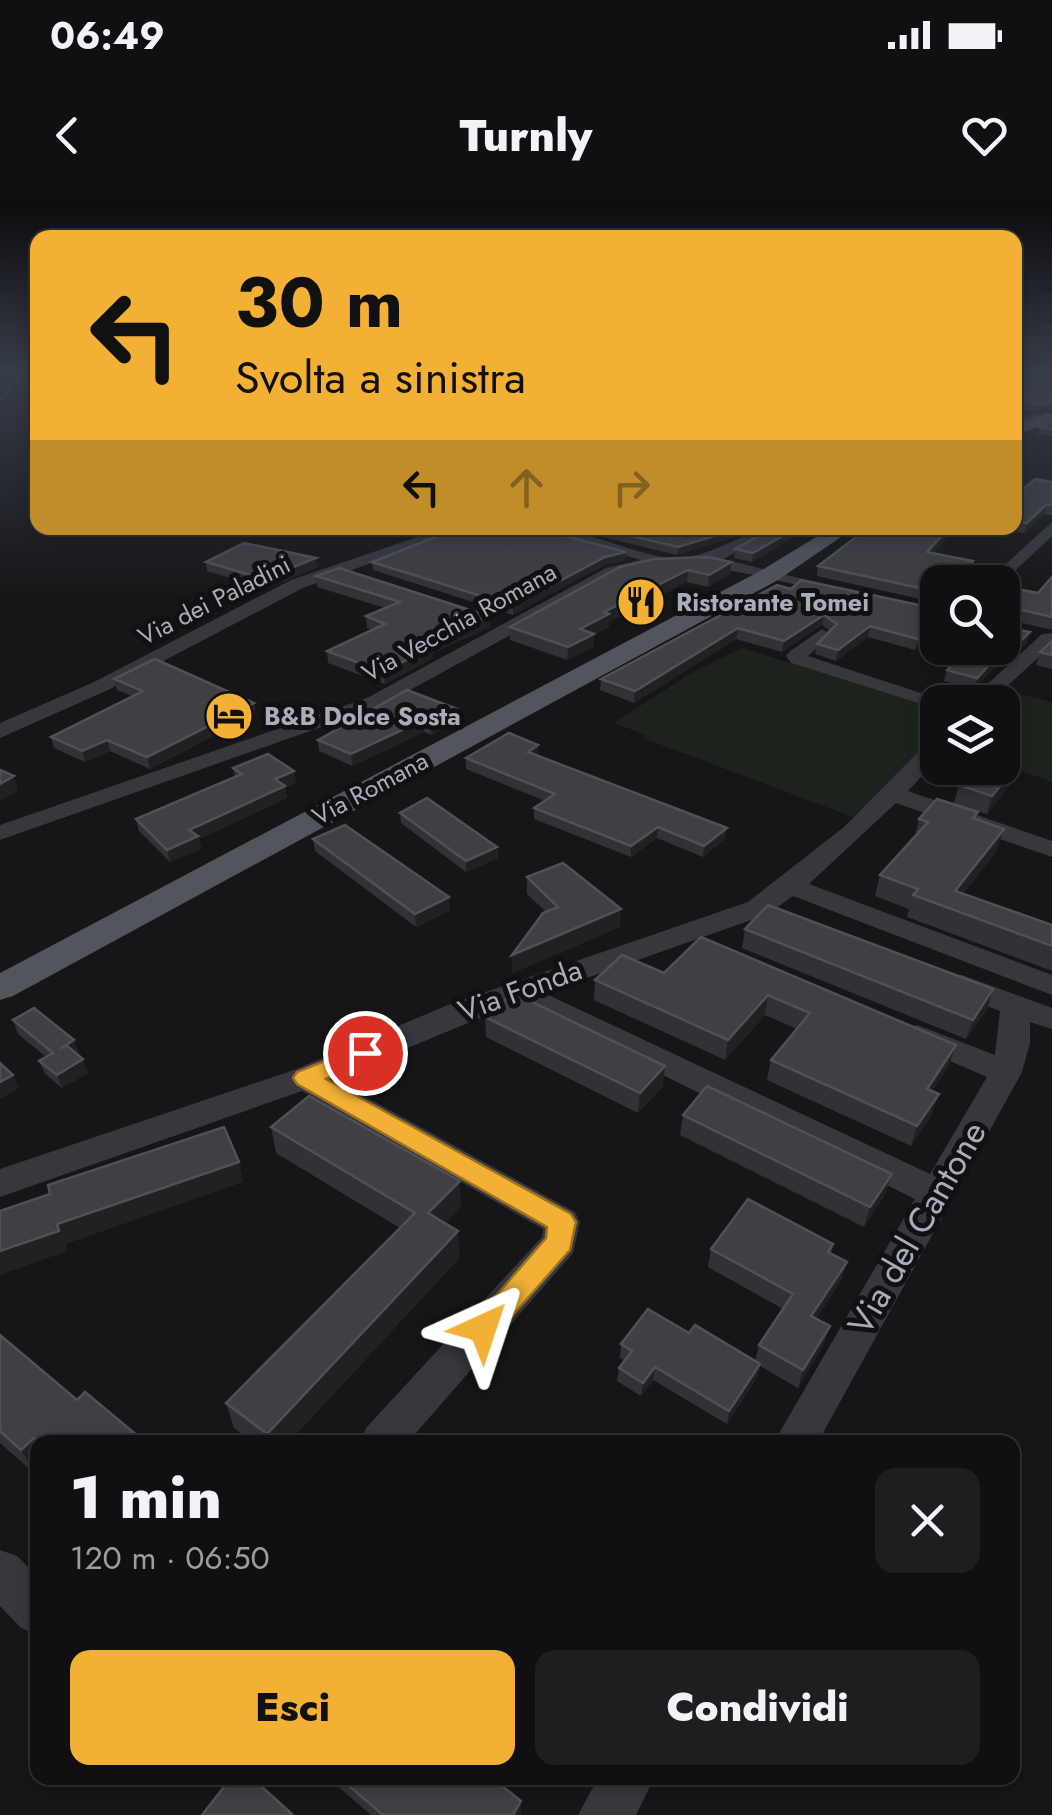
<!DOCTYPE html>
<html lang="it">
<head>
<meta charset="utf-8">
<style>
  :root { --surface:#101012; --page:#1e1e20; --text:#f1f3f6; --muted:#9c9d9f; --line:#303032; --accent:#f2b134 }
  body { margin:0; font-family:Jost,sans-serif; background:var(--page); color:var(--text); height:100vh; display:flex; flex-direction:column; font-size:38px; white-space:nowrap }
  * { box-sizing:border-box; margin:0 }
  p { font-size:32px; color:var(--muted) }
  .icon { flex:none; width:55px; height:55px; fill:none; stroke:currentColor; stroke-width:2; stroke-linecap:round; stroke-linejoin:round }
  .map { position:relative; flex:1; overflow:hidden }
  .side { position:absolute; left:30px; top:1235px; width:990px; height:350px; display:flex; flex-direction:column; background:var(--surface); border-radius:20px; box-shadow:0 5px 15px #0003,0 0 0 2px var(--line) }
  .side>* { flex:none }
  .guide { position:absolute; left:30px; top:30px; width:992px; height:305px; border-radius:20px; box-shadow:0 5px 15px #0003,0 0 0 2px var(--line); background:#f2b134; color:#111; overflow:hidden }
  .tools { position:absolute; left:920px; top:365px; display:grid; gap:20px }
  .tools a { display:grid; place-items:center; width:100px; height:100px; border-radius:20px; background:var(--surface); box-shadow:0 5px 15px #0003,0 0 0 2px var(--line); font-size:50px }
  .pin { position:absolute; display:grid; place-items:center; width:85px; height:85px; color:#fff; margin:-42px; border:5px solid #fff; border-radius:50%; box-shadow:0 2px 10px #0007 }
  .me { position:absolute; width:110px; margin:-55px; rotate:42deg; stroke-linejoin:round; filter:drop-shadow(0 0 8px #0008) }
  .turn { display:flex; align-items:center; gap:35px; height:210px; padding:0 40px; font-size:45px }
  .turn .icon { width:130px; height:130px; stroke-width:2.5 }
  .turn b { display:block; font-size:70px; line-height:85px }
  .lanes { display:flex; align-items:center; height:95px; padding:0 40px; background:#0003; justify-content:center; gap:50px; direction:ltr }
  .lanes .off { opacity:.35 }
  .round { display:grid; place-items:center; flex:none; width:105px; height:105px; border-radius:20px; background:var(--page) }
  .summary { display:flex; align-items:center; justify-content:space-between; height:170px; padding:0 40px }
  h1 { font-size:60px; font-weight:800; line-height:75px }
  .primary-button { display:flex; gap:20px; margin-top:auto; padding:20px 40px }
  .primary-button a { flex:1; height:115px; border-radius:20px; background:var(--accent); color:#111; font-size:40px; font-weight:800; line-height:115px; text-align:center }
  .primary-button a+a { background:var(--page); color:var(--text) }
  .status { display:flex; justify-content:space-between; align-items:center; height:70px; padding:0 50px; background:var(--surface); direction:ltr }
  .status svg { height:28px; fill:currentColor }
  header { display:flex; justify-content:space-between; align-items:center; height:130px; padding:0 40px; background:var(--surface); font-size:45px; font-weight:800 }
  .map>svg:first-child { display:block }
</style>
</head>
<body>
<div class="status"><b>06:49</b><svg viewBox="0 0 49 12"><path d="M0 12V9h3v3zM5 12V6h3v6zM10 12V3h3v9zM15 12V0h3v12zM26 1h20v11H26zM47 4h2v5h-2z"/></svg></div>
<header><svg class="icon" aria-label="back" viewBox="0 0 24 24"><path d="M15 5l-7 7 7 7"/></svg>Turnly<svg class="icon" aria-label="heart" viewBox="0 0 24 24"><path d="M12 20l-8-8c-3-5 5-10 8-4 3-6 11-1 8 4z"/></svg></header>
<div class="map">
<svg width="1052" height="1615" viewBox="0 0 1052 1615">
  <rect width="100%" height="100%" fill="#161618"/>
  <g fill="#1c231d">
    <path d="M742,448L938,509L937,535L853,617L643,538L646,535L614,523L691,473Z"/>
    <path d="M1008,491L1052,502V581L1003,566L1002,502H995Z"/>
  </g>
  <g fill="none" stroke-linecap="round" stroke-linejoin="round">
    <path stroke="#2c353c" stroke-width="4" d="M0,200L22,173"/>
    <g fill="#37383d" fill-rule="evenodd">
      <path d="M1052,212V220L1015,226V218Z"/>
      <path d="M1052,322V336L1002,383L986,382Z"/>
      <path d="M444,328H466L303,388L108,490L0,538V523L94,482L291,380Z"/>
      <path d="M531,328C575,325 619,348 661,357C706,366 739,328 782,328L723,359L846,390L837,395C756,376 702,355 618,376L381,506L0,640V625L367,498L606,368L641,360Z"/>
      <path d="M822,429L831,435L808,456L948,502H938V509L931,507L791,463L786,456L789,452Z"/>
      <path d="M1052,433V445L990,502H968L1042,434Z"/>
      <path d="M938,538V559L908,591L1052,641V657L896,603L809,684L1052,775V795L793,696L768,714L544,793L930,974L987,877L906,842L902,835L906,828L917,825L995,855L1000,811L942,789L937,782L942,775H962L1052,808V829L1030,822V843L1022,872L818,1242H774L915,999L516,803L333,879L575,1012L580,1022L573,1053L408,1242H360L366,1228L542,1037L543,1029L302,891L0,997V969L294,870L448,805L748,702L844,627L930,540Z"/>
      <path d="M0,1350L17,1356L38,1377V1435L21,1428L0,1406Z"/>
      <path d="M598,1578H654L636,1615H578Z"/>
    </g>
    <g fill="#53555c" fill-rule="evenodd">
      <path d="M1052,212V222L1015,235V225Z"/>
      <path d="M831,328H854L778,380L13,796L0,800V773L762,370Z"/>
    </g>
  </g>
  <g fill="#323236">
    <path d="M1015,173H1052L1037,211L1015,207Z"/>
    <path d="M1052,220V236L1038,234L1040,227Z"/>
    <path d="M1052,282V315L1044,314L1024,333L999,328H1015V296Z"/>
    <path d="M392,328H434L418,333Z"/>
    <path d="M565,328H765L677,355Z"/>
    <path d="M956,328L933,353L970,371L960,382H938V403L817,376L818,366Z"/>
    <path d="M802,332L752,362L734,358L735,349Z"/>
    <path d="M626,352L625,360L604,365L513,415L373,370L372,362Z"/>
    <path d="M206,362L317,367L266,389L207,371Z"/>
    <path d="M731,362L730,374L708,387L687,382L609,422V427L594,434L593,447L567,460L510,440V427L620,367Z"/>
    <path d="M316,376L489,416L490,427L433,453V458L385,484L328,463L327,451L373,430L367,428L366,416L385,408L317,387Z"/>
    <path d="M1052,377V430L1010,420L1014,408L1038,393Z"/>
    <path d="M791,389L938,409L915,450L868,437L836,461L815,454L817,444L830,431L822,425L782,452L736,439L634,503L600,490L601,479Z"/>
    <path d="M1030,432L1027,443L1010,459L1004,457L974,489L944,481L947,470Z"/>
    <path d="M1052,441V469L1036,465L1040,452Z"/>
    <path d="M114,479L254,503L255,514L150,569L110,551L85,562L54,548L51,537L132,496L117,490Z"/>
    <path d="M407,490L457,521L431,535L424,532L352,566L319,551L318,540Z"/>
    <path d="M538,556L725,639L703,657L657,638L631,657L534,619V608L545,601L466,569V558Z"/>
    <path d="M1019,563L1013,581L987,614L954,603L959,585Z"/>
    <path d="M233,568L296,583L285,587L287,598L199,639L201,649L170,662L139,631L136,619L235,577Z"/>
    <path d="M400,613L497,647L498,658L466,672L401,623Z"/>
    <path d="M919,619H975L997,650L963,694L1052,725V771L907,717L909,709L875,696L880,675L915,636Z"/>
    <path d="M313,639L450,710L416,727L315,651Z"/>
    <path d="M527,677L620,727L512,773L546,712L527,694Z"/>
    <path d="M745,729L987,809L966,839L742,748Z"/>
    <path d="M701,737L949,865L932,891V914L911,946L767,880L771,860L797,829L765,815L725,860L594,800L595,780L664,773Z"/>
    <path d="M485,817L663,886L638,913L486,837Z"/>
    <path d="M13,820L79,854H78L88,873L62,888L45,874L39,861L46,857L18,834Z"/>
    <path d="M683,915L892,974L885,994L864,1027L680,935Z"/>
    <path d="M271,927L461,1007L445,1023L460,1057L289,1242H253L234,1228L226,1203L400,1028L276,953Z"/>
    <path d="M833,1044L831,1054L847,1062L841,1081L816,1119L824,1144L798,1188L760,1166L757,1177L727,1224L653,1180L641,1196L617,1181L619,1168L624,1160L620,1158L621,1144L689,1133L755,1161L759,1145L783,1109L708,1067L711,1049Z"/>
    <path d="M0,1135L77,1200L145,1242H38V1272L35,1274L0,1243Z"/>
    <path d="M328,1578H492L521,1601V1615H371Z"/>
  </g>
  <g fill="#212124">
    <path d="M1052,203V209L1037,211L1039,204Z"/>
    <path d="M1047,304L1044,314L1024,333L1027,323Z"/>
    <path d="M418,328H434L418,333Z"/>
    <path d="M741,328H765L677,355L678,347Z"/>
    <path d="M796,328H803L802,332L752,362L753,353Z"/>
    <path d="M949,328H956L925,362L927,352Z"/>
    <path d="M626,352L625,360L604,365L513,415V406L605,357Z"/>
    <path d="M316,358L317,367L266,389L264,379Z"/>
    <path d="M973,361L970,371L960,382H953Z"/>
    <path d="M731,362L730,374L708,387L709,375Z"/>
    <path d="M688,370L687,382L609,422V427L594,434L593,447L567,460L568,447L580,429L604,412Z"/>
    <path d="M824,415L822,425L782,452L784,441Z"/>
    <path d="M489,416L490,427L433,453V458L385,484L384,472L427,444Z"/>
    <path d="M938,416V424L915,450L918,439Z"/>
    <path d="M870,426L868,437L836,461L838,450Z"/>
    <path d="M738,428L736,439L634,503L635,491Z"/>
    <path d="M1030,432L1027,443L1010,459L1013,448Z"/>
    <path d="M1007,446L1004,457L974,489L977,478Z"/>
    <path d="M254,503L255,514L150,569L147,557Z"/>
    <path d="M457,509V521L431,535V523Z"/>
    <path d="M423,520L424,532L352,566L351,554Z"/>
    <path d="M107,540L110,551L85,562L82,551Z"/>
    <path d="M538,545V556L528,552Z"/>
    <path d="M1019,563L1013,581L987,614L992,596Z"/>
    <path d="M294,571L296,583L285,587L287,598L199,639L201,649L170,662L167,650L189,630L275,579Z"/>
    <path d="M14,576L18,591L0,601V584Z"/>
    <path d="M658,627L657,638L631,657V646Z"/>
    <path d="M727,628L725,639L703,657L704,646Z"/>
    <path d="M1004,629L997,650L951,709L955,691Z"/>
    <path d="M497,647L498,658L466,672V661Z"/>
    <path d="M449,697L450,710L416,727L415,714Z"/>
    <path d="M621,709L620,727L512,773V755Z"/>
    <path d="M993,789L987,809L966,839L973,820Z"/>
    <path d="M768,795L765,815L725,860L728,840Z"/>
    <path d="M74,840L79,854L65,862L60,849Z"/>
    <path d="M956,845L949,865L920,909L927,889Z"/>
    <path d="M83,859L88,873L62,888L57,875Z"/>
    <path d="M665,866L663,886L638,913L640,893Z"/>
    <path d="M13,875L19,888L0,899V882Z"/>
    <path d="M939,894L932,914L911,946L917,926Z"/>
    <path d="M239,962L243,982L66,1044L67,1051L0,1075V1051L57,1024Z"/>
    <path d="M892,974L885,994L864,1027L870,1007Z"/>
    <path d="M460,981L461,1007L430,1039L428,1013Z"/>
    <path d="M458,1031L460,1057L289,1242H270L267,1234Z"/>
    <path d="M847,1062L841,1081L806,1134L811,1116Z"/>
    <path d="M830,1126L824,1144L798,1188L803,1170Z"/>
    <path d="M760,1164L757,1177L727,1224L729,1211Z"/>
    <path d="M655,1167L653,1180L641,1196L643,1183Z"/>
    <path d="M34,1238L38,1245V1272L35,1274L21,1250Z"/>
    <path d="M521,1601V1615H513Z"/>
  </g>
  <g fill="#3f3f44" stroke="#4f5156" stroke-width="2.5">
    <path d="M1015,173H1052V203L1039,204L1015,200Z"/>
    <path d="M1052,220V229L1040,227Z"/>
    <path d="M1035,279L1052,282V305L1047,304L1027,323L1015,321V296Z"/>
    <path d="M458,328H535L626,352L605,357L513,406L372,362Z"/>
    <path d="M598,328H741L678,347Z"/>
    <path d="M773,328H796L753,353L735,349Z"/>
    <path d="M868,328H949L927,352L973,361L953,382H938V392L818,366Z"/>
    <path d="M244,343L316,358L264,379L206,362Z"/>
    <path d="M708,357L731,362L709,375L688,370L604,412L609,414L580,429L594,434L568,447L510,427L620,367L654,359Z"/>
    <path d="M339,368L489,416L427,444L433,446L384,472L327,451L385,424L366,416L400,402L316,376Z"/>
    <path d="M1052,377V417L1014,408L1022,390L1038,393Z"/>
    <path d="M801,380L938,409V416L918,439L870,426L838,450L817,444L837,424L824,415L784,441L738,428L635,491L601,479L777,385L791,389Z"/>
    <path d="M1005,427L1030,432L1013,448L1007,446L977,478L947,470L969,448H1002V433Z"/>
    <path d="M1052,441V455L1040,452Z"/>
    <path d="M155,459L254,503L147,557L107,540L82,551L51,537L143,491L114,479Z"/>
    <path d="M407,490L457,509L431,523L423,520L351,554L318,540Z"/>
    <path d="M509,533L538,545L528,552L727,628L704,646L658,627L631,646L534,608L555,594L466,558Z"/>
    <path d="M268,554L294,571L275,579L285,586L189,630L198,636L167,650L136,619L242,574L233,568Z"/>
    <path d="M1002,558L1019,563L992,596L959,585L975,568H1002Z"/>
    <path d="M0,570L14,576L0,584Z"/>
    <path d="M427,598L497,647L466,661L400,613Z"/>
    <path d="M937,599L978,612L973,618L1004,629L955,691L1052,725V746L913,695L918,689L880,675L928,622L919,619Z"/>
    <path d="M345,625L449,697L415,714L313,639Z"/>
    <path d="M563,663L621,709L512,755L543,713L558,707L527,677Z"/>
    <path d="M768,705L993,789L973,820L745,729Z"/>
    <path d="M701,737L956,845L927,889L939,894L917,926L771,860L810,813L768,795L728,840L595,780L622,755L664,773Z"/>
    <path d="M513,793L665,866L640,893L485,817Z"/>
    <path d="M34,808L74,840L60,849L66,845L83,859L57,875L39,861L53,853L13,820Z"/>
    <path d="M0,863L13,875L0,882Z"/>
    <path d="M707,886L892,974L870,1007L683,915Z"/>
    <path d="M309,896L460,981L428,1013L458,1031L267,1234L226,1203L415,1013L271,927Z"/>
    <path d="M224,927L239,962L57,1024L59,1031L0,1051V1011L50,994L48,985Z"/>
    <path d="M748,999L833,1044L828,1052L847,1062L811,1116L830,1126L803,1170L759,1145L793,1094L711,1049Z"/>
    <path d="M648,1109L689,1133L695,1125L760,1164L729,1211L655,1167L643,1183L619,1168L632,1151L621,1144Z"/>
    <path d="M0,1135L77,1200L85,1192L145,1242H39L34,1238L21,1250L0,1231Z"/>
    <path d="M231,1578H252L293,1615H202Z"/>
    <path d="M340,1578H492L521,1601L513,1615H383Z"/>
  </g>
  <linearGradient id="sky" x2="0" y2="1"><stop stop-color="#0c0c0d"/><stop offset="0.43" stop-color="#363c48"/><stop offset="1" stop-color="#363c48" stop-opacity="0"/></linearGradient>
  <rect width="1052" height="399" fill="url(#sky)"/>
  <path fill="#f2b134" stroke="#9d7322" stroke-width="2.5" d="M365,845L373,847L377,853L373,859L326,879L571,1014L576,1022L570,1050L494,1137L483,1141L473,1137L468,1128L546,1038L547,1027L297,884L293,878L297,872Z"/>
  <defs>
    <g id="restaurant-disc" transform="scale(2.5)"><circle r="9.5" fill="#f2b134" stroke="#111113"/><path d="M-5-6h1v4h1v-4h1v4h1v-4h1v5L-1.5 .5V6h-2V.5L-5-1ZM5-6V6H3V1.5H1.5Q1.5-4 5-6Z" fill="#111"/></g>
    <g id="hotel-disc" transform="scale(2.5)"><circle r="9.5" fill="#f2b134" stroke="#111113"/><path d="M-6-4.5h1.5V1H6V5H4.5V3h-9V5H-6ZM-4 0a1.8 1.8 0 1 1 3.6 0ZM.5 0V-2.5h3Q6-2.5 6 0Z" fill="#111"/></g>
  </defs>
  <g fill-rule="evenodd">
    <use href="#restaurant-disc" x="641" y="402"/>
    <use href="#hotel-disc" x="229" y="516"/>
  </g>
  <g text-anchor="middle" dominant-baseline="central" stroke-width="10" stroke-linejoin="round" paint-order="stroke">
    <g font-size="25" fill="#a8adb8" stroke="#111113">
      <text transform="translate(214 400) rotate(-27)">Via dei Paladini</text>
      <text transform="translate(459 422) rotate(-29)">Via Vecchia Romana</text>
      <text transform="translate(370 588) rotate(-28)">Via Romana</text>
    </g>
    <g font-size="25" font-weight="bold" fill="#a8adb8" stroke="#111113" text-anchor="start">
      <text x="676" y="402">Ristorante Tomei</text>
      <text x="264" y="516">B&amp;B Dolce Sosta</text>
    </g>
    <g font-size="30" fill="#a8adb8" stroke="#111113">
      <text transform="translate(520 790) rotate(-20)">Via Fonda</text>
    </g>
    <g font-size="35" fill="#a8adb8" stroke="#111113">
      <text transform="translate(917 1028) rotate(-60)">Via del Cantone</text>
    </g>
  </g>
</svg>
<div class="tools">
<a><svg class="icon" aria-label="search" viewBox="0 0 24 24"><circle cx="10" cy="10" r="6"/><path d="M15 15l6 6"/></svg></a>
<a><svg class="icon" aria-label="layers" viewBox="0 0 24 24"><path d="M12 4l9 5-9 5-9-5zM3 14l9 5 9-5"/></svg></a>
</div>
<div class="pin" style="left:365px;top:853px;background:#d93025"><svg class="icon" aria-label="arrive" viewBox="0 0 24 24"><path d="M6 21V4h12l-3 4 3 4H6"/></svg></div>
<svg class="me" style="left:483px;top:1128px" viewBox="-20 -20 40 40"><path d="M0-17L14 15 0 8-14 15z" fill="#f2b134" stroke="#fff" stroke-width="4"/></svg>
<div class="guide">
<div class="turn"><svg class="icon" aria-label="left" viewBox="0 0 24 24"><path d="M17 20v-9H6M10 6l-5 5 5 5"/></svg><div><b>30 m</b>Svolta a sinistra</div></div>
<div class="lanes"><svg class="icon" aria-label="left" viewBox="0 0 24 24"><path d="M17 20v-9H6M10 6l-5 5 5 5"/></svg><svg class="icon off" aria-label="ahead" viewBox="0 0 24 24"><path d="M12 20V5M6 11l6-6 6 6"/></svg><svg class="icon off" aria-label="right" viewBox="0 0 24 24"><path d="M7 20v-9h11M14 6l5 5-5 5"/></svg></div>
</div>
<section class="side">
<div class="summary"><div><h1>1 min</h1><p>120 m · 06:50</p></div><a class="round"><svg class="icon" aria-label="close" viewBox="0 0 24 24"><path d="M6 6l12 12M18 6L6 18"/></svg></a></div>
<div class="primary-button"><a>Esci</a><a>Condividi</a></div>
</section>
</div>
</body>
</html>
